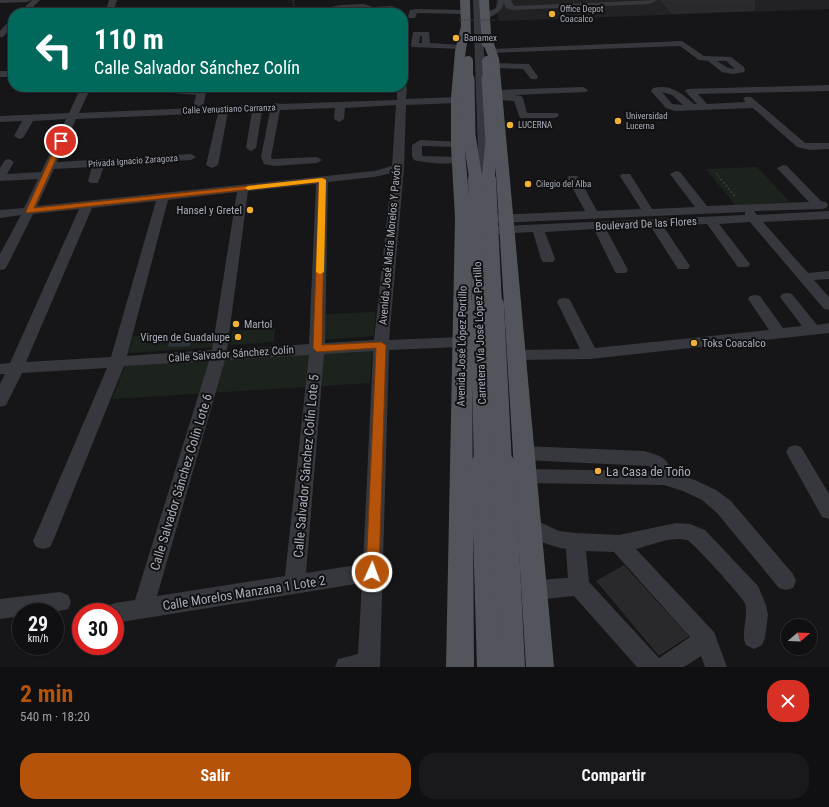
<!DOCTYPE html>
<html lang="es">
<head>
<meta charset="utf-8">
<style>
  :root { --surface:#101012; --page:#19191b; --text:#f1f3f6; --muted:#9c9d9f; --line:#303032; --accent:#b45309 }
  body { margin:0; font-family:"Roboto Condensed",sans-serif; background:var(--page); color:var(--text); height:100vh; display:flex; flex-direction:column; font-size:15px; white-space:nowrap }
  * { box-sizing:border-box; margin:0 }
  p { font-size:13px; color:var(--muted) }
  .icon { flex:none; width:22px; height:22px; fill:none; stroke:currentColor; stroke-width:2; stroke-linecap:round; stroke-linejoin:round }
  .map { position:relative; height:667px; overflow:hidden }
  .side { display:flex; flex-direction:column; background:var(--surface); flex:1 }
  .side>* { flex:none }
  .banner { position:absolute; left:8px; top:8px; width:400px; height:84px; border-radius:16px; box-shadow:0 1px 3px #0004,0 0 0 1px var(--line); background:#00695c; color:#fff; overflow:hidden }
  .needle { width:26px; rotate:71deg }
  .tools { position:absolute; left:781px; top:619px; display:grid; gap:8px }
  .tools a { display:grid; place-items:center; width:36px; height:36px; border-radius:50%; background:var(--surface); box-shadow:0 1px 3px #0004,0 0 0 1px var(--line); font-size:20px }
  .speed { position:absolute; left:12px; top:603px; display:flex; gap:8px; font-size:20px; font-weight:700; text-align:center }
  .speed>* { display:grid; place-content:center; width:52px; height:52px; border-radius:50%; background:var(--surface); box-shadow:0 1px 3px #0004,0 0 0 1px var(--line); line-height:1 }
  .speed small { font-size:10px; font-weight:400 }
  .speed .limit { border:6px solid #d22; background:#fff; color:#111 }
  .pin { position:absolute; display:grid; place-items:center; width:34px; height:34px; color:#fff; margin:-17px; border:2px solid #fff; border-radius:50%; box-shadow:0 1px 4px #0007 }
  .me { position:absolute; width:44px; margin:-22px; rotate:2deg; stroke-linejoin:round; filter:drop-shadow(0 0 3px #0008) }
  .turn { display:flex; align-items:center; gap:14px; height:84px; padding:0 20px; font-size:18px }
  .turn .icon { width:52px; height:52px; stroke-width:2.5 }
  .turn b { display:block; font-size:28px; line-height:34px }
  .round { display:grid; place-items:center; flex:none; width:42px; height:42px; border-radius:16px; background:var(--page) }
  .summary { display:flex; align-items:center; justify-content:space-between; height:68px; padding:0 20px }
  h1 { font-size:24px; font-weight:700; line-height:30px; color:var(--accent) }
  .button { display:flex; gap:8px; margin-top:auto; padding:8px 20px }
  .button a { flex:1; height:46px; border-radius:16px; background:var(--accent); color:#fff; font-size:16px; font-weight:700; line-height:46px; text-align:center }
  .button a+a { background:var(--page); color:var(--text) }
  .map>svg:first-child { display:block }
</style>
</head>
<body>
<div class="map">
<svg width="829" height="667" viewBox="0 0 829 667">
  <rect width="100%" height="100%" fill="#161618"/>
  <path fill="#222225" d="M496,0H829V9L499,21Z"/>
  <g fill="#1c231d">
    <path d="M757,167L790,202L735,205L706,169Z"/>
    <path d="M375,312L374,336L321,340L322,314Z"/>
    <path d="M275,328L274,342L231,345L232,331Z"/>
    <path d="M220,332L218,347L129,353L133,336Z"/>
    <path d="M372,350L370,383L112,399L125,366Z"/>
  </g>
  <path fill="#2c353c" d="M191,336L190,346L168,347L170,337Z"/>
  <g fill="#29292c" stroke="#303034">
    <path d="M661,0H754V10L672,13Z"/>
    <path d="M624,566L688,636L659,655L597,581Z"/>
  </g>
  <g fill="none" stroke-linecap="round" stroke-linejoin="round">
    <g stroke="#3d3f44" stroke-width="1.5" stroke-dasharray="1 1.5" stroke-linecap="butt">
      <path d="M293,0L295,13"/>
      <path d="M716,173L721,180"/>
    </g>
    <path stroke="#3d3f44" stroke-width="2" stroke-dasharray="1.5 2.5" stroke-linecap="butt" d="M721,179L736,198"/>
    <g fill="#37383d" fill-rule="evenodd">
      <path d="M0,0H31L27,2L0,3Z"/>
      <path d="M32,0H40L27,13H19Z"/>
      <path d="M109,0H117L113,13H105Z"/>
      <path d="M473,0H481L491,181L489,183H481L479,181Z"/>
      <path d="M498,0H511L514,6L657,0L650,4L513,10L506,8L504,3C502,11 492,19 483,18V14L496,8Z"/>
      <path d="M364,4L373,7L392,6L396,8L392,10L372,11L363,8L338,10L344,13H333L330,11L331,7L341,5Z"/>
      <path d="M416,9L464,10L468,12L464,14L417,13L415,18H409L408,16L410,10Z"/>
      <path d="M10,20H13V26L3,37H0V31Z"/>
      <path d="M413,32H429L430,43L461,45L465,47L461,49L412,47L411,45ZM420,36H422V43H419Z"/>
      <path d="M682,41L704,56L731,57L744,67L745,70L744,72L733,74L722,72L708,61L699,60L680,46L491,53L487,51L491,49ZM717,61H726L735,69L728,68Z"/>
      <path d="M495,63L529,64L538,77L537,79H531L523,69L492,68L491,66Z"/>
      <rect x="0" y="71" width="13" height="6"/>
      <path d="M403,84L407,87L406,99L457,97L462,100L457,103L406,105L404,168L389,340L461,337L466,338L469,342L466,346L461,347L389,350L380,667H335L338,659L358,654L362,583L115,623V612H105L107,606L115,603L135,600L209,361L124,366L53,541L50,547L43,549L36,547L33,541L107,368L22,373L6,405L0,407V384L5,374H0V364L10,363L79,209L33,214L7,266L5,269L0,270V254L21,215L0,218V210L24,208L38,179L0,181V168L5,160L9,159L14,162L7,174L41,172L66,119L33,121L23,138L19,139L14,136L22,121L0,122V116L69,113L81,87H91L79,113L193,108L196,95L173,93L171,91L176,88L204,90L206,92L203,108L258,104L272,105L276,103L280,104L397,100V87H403ZM396,105L392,166L374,171L37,206L54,169L92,167L88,181L90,183H98L104,166L191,160L196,157L191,154L57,162L76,119L218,113L206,165L212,168L218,165L228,112L252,111L246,148L251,151L256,148L262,111H270L261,157L264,164L274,166L317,163L322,160L317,157L272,159L271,157L280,110L335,108L334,119L339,122L344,119L345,108ZM392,173L374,340L325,343L328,182L374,177ZM316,184L309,344L227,350L248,191ZM237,192L212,350L127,356L168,200ZM156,201L111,357L26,362L92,208ZM373,351L363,564L306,573L324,354ZM309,355L285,576L157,596L225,360Z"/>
      <path d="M829,85V91L698,94L707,104L746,102L743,99L745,97H751L805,143H829V149L810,150L797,147L753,108L675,111L666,108L651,91L653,88C671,84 681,93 694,104H697L685,91L687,89ZM662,92L672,95L683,105L672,104Z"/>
      <path d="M583,87L588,90L586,92L515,95L521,96L523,98L527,113H557L559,115L557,117L554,118H520L514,101L501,100L499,98L502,96L494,95L492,93L497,90Z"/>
      <path d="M420,140L461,142L462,144L457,147L422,146V156L459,157L464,160C459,166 423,163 414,160L412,156V145Z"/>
      <path d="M783,165L787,166L821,201L826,202L828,205L826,208L822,209L754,211L757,215L829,211V219L763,222L808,273L829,271V279L814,280L829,297V310L824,309L750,222L719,224L750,264L748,267H738L707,224L663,226L690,266L688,269H678L651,227L606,229L628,270L626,273H616L614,270L594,229L545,232L555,259L553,262H543L541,259L533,232L478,235L474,234L472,231L474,228L478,227L745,215V212L494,223L490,222L488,219L490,216L494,215L585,211L567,178L569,176H577L579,178L597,211L641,209L620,176L622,174H630L652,209L695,207L670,174L676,171L680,172L707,206L809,202L777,168Z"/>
      <path d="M787,293L792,294L817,325L829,323V333L590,359L516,360L511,359L508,355L511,351L516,350L580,349L557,302L559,299L564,298L569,299L571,302L595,348L769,330L748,299L750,296L755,295L760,296L783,328L802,326L780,297L782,294Z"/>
      <path d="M795,445L801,447L829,494V519L822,517L786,452L789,447Z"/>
      <path d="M523,446L644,451C659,455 668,457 672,473L695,480L716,490L731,501L793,574L796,581L793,588L786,590L779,588L717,513L702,500L683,491L664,485L525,483L519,481L516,476L519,471L525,469L653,471L649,466L523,460L517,458L514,453L517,448Z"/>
      <path d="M529,517L559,531L575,533L619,535L676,523L690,524L705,530L758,586L766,605L768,615L765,638L762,645L754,649L746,645C740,632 749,618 745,603C743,598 692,541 687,540C672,536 651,545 636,549L714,632L727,667H705L701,656L684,667H637L574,596L534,600L527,597L523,590L527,583L534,580L568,578L566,549C552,547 525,537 519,525L522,519ZM586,551L614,552L690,637L659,658L589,582Z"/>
      <path d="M60,592L68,595L71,602L68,609L55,612H21V616L0,619V599Z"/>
    </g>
    <g fill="#53555c" fill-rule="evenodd">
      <path d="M460,0H470L471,39L467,42C458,100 466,160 471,218L474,667H446L455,218L451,146V98L455,51L461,26Z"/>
      <path d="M479,0H489L491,34L499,59L554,667H526L489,59L485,48L482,45Z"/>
    </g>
    <path stroke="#3d3f44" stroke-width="1.5" stroke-dasharray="1 1.5" stroke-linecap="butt" d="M459,20H495"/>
    <g stroke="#53555c" stroke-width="10">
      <path d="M468,61V80"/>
      <path d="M487,61L488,80"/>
    </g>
    <g stroke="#53555c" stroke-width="13">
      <path d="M468,79L469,135L476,180"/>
      <path d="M488,79L492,142L488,180"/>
    </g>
    <g stroke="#53555c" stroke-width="16">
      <path d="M476,179L480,306"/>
      <path d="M488,179L494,306"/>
    </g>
    <g stroke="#53555c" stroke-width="20">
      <path d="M480,305L484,466"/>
      <path d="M494,305L502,466"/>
    </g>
    <g stroke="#53555c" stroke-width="26">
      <path d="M484,465L490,667"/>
      <path d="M502,465L512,667"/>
    </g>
  </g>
  <path fill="#b45309" stroke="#753606" d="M59,139L64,141L34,208L325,178L322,345L381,342L386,345L379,572L377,576L372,577L368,576L366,572L376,348L317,352L313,348L319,182L27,213L26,211Z"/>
  <path fill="#f59e0b" d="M322,178L326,180L324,272L320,274L316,272L319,182L248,190L245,188L248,186Z"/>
  <g fill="#f2b134" stroke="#111113" stroke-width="1.5">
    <circle cx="552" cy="14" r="4"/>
    <circle cx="456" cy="38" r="4"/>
    <circle cx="618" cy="121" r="4"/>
    <circle cx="510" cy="125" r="4"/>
    <circle cx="528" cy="184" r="4"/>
    <circle cx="250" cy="210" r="4"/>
    <circle cx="236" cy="324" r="4"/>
    <circle cx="238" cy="337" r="4"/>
    <circle cx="694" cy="343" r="4"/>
    <circle cx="598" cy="471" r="4"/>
  </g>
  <g text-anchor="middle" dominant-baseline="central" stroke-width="4" stroke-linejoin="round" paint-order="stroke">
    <g font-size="9" fill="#a8adb8" stroke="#111113" text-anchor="start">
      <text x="560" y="9">Office Depot<tspan x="560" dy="10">Coacalco</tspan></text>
      <text x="464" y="38">Banamex</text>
      <text x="626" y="116">Universidad<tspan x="626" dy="10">Lucerna</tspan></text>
      <text x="518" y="125">LUCERNA</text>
      <text x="536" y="184">Cilegio del Alba</text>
    </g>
    <g font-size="9" fill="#a8adb8" stroke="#111113">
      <text transform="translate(229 109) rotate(-2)">Calle Venustiano Carranza</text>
      <text transform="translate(133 161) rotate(-4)">Privada Ignacio Zaragoza</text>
    </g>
    <g font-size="11" fill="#a8adb8" stroke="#111113" text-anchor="end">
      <text x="242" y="210">Hansel y Gretel</text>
      <text x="244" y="324" text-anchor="start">Martol</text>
      <text x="230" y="337">Virgen de Guadalupe</text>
      <text x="702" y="343" text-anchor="start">Toks Coacalco</text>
    </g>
    <g font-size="11" fill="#a8adb8" stroke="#111113">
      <text transform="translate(646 224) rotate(-3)">Boulevard De las Flores</text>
      <text transform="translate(390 245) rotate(-85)">Avenida José María Morelos Y Pavón</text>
      <text transform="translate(480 333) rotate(-92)">Carretera Vía José López Portillo</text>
      <text transform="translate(462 346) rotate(-89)">Avenida José López Portillo</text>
      <text transform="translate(231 354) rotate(-4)">Calle Salvador Sánchez Colín</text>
    </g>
    <g font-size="13" fill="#a8adb8" stroke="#111113">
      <text transform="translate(306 466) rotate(-85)">Calle Salvador Sánchez Colín Lote 5</text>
      <text transform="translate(181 482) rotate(-73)">Calle Salvador Sánchez Colín Lote 6</text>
      <text transform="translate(244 593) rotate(-9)">Calle Morelos Manzana 1 Lote 2</text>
    </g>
    <g font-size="13" fill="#a8adb8" stroke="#111113" text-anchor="start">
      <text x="606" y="471">La Casa de Toño</text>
    </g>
  </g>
</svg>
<div class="tools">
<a><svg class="needle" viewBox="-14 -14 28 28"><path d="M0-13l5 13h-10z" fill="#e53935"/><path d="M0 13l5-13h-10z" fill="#9c9d9f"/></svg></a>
</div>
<div class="speed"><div>29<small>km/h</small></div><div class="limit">30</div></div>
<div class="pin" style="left:61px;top:141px;background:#d93025"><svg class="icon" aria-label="arrive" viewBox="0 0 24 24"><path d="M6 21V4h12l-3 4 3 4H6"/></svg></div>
<svg class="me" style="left:372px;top:572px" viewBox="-20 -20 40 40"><circle r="17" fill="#b45309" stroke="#fff" stroke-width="3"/><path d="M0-11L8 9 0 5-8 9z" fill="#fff"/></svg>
<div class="banner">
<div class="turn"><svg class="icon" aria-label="left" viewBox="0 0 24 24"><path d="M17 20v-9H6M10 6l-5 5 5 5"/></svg><div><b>110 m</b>Calle Salvador Sánchez Colín</div></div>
</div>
</div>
<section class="side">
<div class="summary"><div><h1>2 min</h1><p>540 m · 18:20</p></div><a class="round" style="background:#d93025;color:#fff"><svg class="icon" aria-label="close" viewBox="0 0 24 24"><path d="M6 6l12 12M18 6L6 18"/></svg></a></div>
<div class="button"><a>Salir</a><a>Compartir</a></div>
</section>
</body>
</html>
